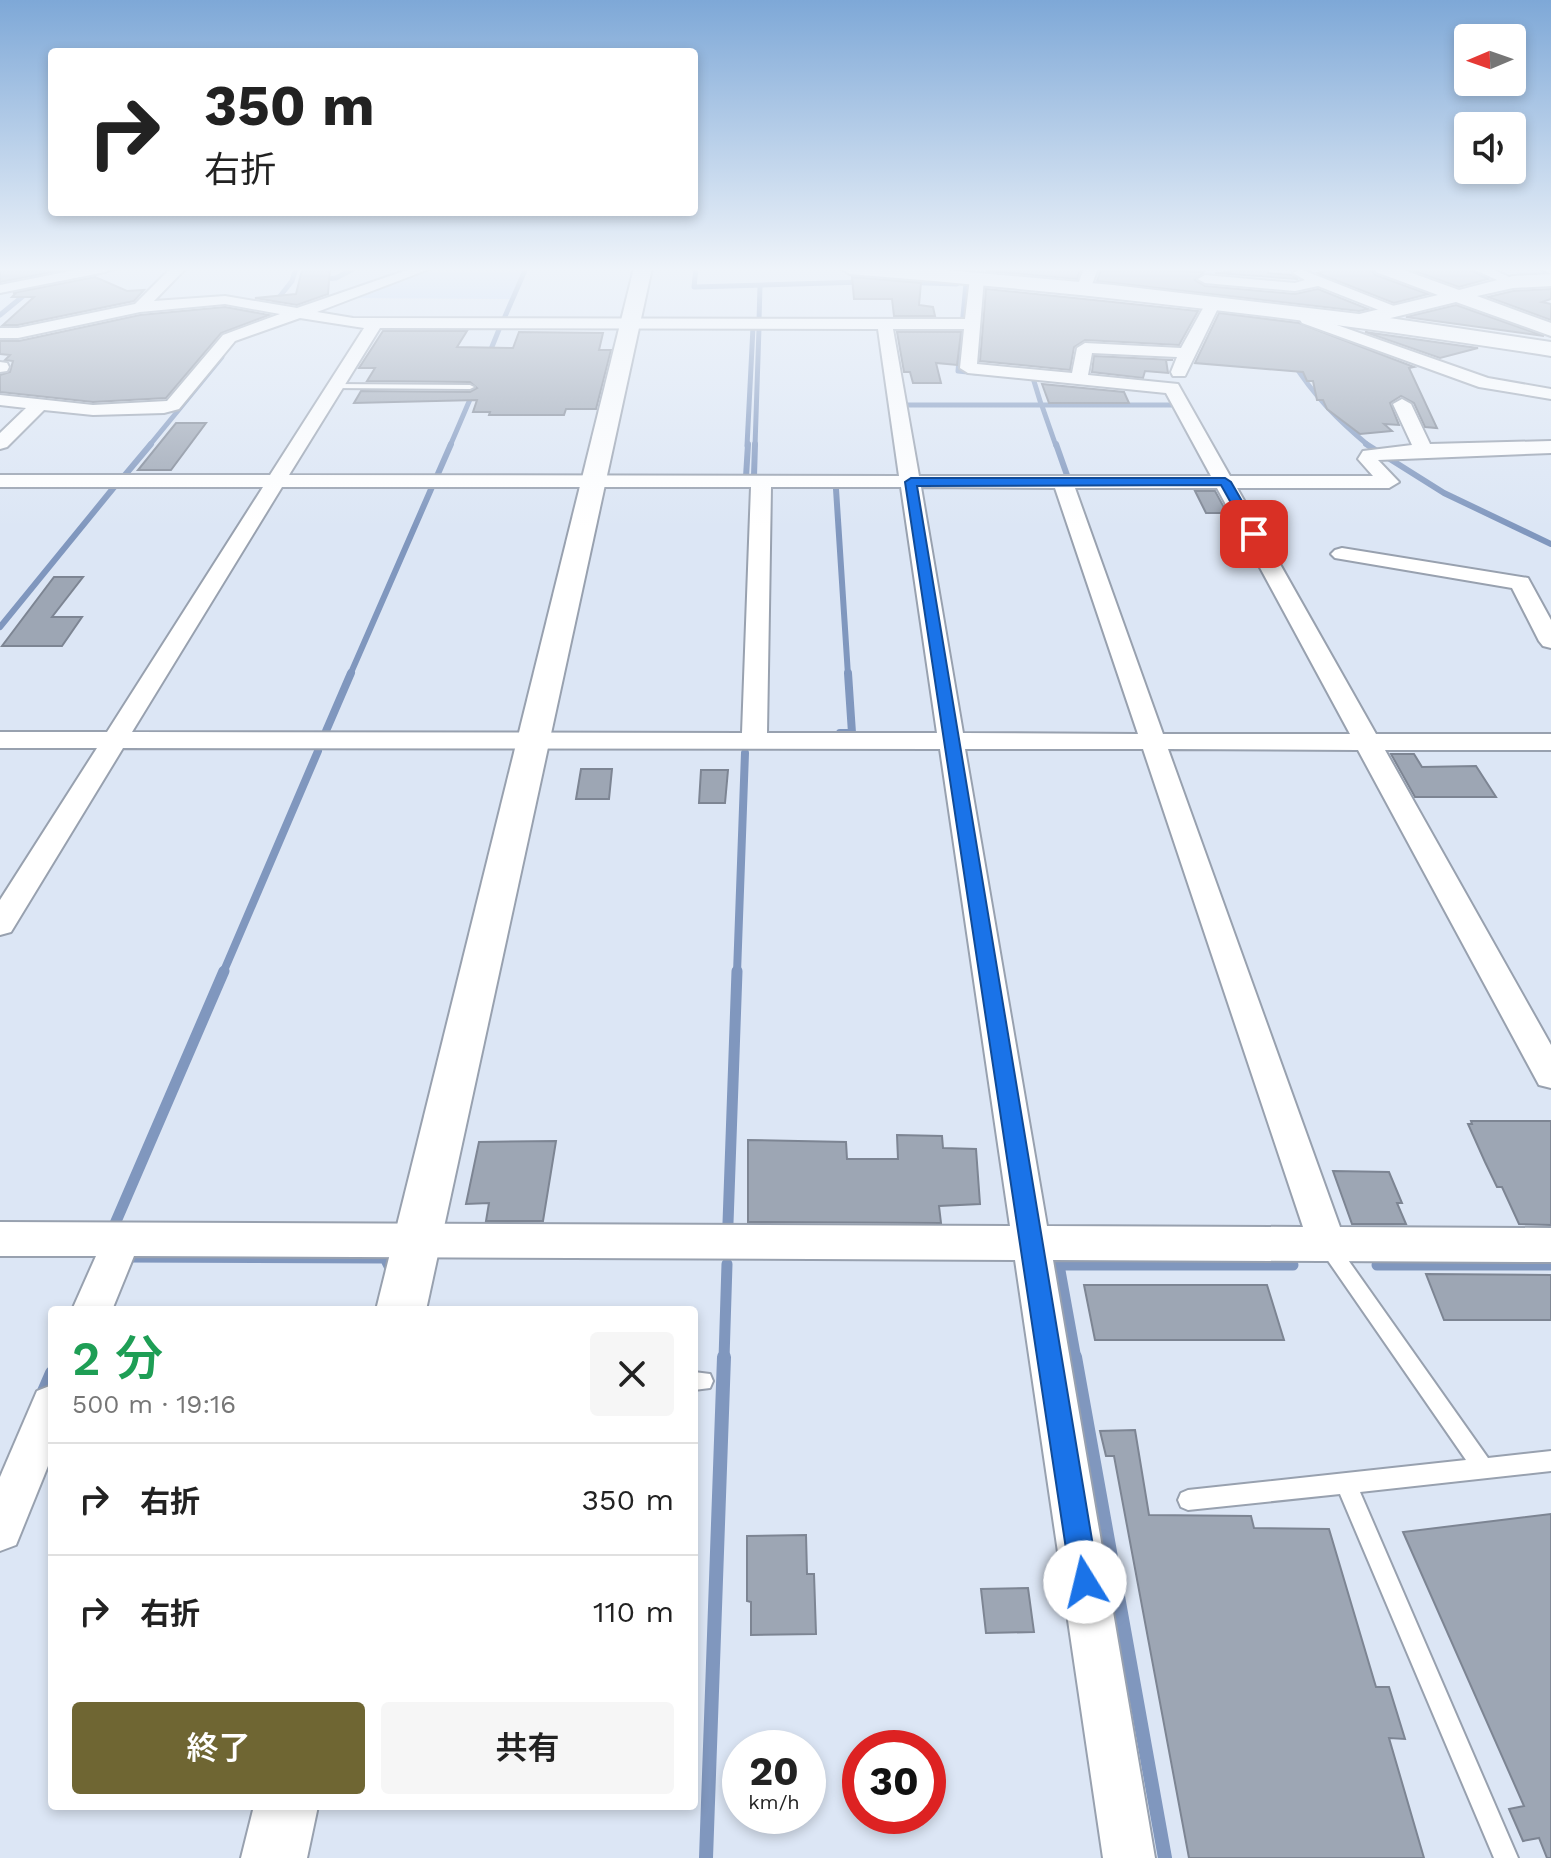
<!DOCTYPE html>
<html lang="ja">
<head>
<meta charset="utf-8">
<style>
  :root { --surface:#fff; --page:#f6f6f6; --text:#222; --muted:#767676; --line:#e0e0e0; --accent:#6f6633 }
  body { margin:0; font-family:"Work Sans","Noto Sans JP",sans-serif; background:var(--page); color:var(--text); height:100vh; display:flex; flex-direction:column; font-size:30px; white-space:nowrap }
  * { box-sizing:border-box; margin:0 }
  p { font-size:26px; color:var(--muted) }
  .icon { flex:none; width:44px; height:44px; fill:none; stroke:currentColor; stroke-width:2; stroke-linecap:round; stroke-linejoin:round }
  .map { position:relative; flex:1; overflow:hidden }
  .details { position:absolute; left:48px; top:1306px; width:650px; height:504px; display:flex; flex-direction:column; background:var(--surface); border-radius:8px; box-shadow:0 4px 12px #0003 }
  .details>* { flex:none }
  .banner { position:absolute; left:48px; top:48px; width:650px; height:168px; border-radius:8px; box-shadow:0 4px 12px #0003; background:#fff; color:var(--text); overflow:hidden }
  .needle { width:52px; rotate:268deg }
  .tools { position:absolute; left:1454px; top:24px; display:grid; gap:16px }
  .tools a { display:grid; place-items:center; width:72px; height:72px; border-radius:8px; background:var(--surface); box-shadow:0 4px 12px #0003; font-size:40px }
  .speed { position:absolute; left:722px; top:1730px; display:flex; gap:16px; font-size:40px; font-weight:700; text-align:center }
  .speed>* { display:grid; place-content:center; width:104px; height:104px; border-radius:50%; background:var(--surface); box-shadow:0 4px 12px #0003; line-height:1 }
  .speed small { font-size:20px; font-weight:400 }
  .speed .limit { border:12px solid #d22; background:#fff; color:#111 }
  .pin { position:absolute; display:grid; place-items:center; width:68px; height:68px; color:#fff; margin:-34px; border-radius:16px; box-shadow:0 4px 12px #0006 }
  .me { position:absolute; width:88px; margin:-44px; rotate:351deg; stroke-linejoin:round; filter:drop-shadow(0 0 6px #0008) }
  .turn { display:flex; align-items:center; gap:28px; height:168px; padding:0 24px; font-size:36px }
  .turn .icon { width:104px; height:104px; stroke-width:2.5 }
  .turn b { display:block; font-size:56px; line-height:68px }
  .round { display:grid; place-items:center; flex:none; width:84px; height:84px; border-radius:8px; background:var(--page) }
  .head { display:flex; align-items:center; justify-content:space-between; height:136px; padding:0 24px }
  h1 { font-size:48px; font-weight:600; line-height:60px; color:#1e9e55 }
  .cta { display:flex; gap:16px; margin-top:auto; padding:16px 24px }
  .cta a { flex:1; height:92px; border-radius:8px; background:var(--accent); color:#fff; font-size:32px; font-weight:600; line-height:92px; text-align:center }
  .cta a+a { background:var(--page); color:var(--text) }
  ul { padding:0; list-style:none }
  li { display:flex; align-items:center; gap:24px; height:112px; padding:0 24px; border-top:2px solid var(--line) }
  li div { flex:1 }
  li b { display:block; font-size:30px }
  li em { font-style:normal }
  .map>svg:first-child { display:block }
</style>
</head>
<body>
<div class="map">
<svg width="1551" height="1858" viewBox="0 0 1551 1858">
  <rect width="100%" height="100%" fill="#dce6f5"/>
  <path fill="#bed4f8" d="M433,268H523L510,299L344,298Z"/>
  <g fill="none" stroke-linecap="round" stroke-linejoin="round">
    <g stroke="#8097be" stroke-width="5">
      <path d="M696,268L694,287L863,282"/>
      <path d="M99,271L118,268"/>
      <path d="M317,280L336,278L355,268"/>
      <path d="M897,282L957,284"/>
      <path d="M966,283L958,371L977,373"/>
      <path d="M273,305L292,281L296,268"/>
      <path d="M0,315L39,283L45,282"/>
      <path d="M503,321L526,268"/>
      <path d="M759,321L760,286"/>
      <path d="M487,359L500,327"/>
      <path d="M1292,361C1313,395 1338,420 1369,446"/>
      <path d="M1023,377L1033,378L1041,404"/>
      <path d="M905,405H1182"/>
      <path d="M1042,406L1056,446"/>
      <path d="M149,446L222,357"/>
      <path d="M450,446L480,376"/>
      <path d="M747,446L753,327H763"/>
      <path d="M755,446L759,328"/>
    </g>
    <g stroke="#8097be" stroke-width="6">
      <path d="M1056,444L1068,478"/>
      <path d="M1366,444L1444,493L1551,544"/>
      <path d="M125,475L151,444"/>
      <path d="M437,476L451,444"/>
      <path d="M754,476L755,444"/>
      <path d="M746,477L748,444"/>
      <path d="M836,489L848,675"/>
      <path d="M0,627L115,486"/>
      <path d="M350,675L432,487"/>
    </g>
    <g stroke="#8097be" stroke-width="8">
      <path d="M326,731L351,673"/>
      <path d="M840,733H852L848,673"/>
      <path d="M223,973L318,751"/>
      <path d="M737,973L745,753"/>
    </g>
    <g stroke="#8097be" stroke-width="11">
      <path d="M728,1223L737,971"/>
      <path d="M114,1226L224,971"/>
      <path d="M123,1257L385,1258L392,1272"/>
      <path d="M1377,1265H1551"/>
      <path d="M724,1359L727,1264"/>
      <path d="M1076,1359L1059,1265H1293"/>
    </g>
    <g stroke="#8097be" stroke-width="14">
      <path d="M1075,1357L1165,1858"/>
      <path d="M42,1396L52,1373"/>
      <path d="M706,1858L724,1357"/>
    </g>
  </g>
  <g fill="#9da6b4" stroke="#7d8593" stroke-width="2">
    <path d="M0,268H73L0,282Z"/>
    <path d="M306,268H330L328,294L297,305L255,298L296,294L302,270Z"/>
    <path d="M988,268H1081L1077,279L987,271Z"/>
    <path d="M1122,268L1204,272L1195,280L1205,286L1295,294L1318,289L1368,309L1359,311L1097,281L1101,270L1120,271Z"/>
    <path d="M1231,268H1268V273L1291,275L1298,279L1215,273L1230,272Z"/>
    <path d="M1338,268H1370L1375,275L1428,294L1394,303L1317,273Z"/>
    <path d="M1406,268H1468L1488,279L1459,287Z"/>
    <path d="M95,277L127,291L144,290L134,301L18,325H3L34,297H12L16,293H13Z"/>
    <path d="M852,277L921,283L919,305L933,307L935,316H894L892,299H854Z"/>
    <path d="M986,289L1113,302L1198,311L1179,345L1085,340L1074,347L1070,370L980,361Z"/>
    <path d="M1551,289V299L1542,302L1551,304V320L1488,297L1513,291Z"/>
    <path d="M1456,305L1544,336L1406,317Z"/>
    <path d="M225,307L269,315L221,333L166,398L93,402L0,392V375L10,372L13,361L5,360L10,355L0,354V341H19L140,315Z"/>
    <path d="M1219,313L1299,323L1414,367L1409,368L1437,428L1425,427L1414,403L1401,396L1390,403L1399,425L1384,424L1392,431L1360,434L1327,409L1323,400H1317L1313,381H1307L1303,372L1195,363Z"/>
    <path d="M383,331H467L457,347L513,348L519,332L603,333L599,350H611L596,409H566L564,415H489L490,412H473L477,400L354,403L361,391L470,392L477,388L470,382L367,381L375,368H359Z"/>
    <path d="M897,332H961L957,365L936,363L941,383H913L910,372H904Z"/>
    <path d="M1365,332L1463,346L1478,348L1440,358Z"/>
    <path d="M1094,356L1173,360H1166L1168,373L1145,371L1143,378L1092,372Z"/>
    <path d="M1042,384L1124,392L1129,403H1049Z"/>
    <path d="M176,423H206L171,470H138Z"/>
    <path d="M1195,491H1215L1227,513H1206Z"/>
    <path d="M54,577H83L52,617H82L62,646H2Z"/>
    <path d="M1391,754H1414L1422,767L1476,766L1496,797H1415Z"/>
    <path d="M581,769H612L609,799H576Z"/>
    <path d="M701,770H728L725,803H699Z"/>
    <path d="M1471,1121H1551V1225L1519,1224L1502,1187H1497L1485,1162L1468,1124H1472Z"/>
    <path d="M897,1135L942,1136L943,1148L976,1149L980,1204L939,1206L941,1223L748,1222V1140L846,1142L847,1159H898Z"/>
    <path d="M556,1141L543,1221H486L489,1203L466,1204L479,1142Z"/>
    <path d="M1333,1171L1389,1172L1402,1203H1397L1406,1224H1352Z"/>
    <path d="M1426,1274L1551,1275V1320H1444Z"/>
    <path d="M1084,1285H1267L1284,1340H1095Z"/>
    <path d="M1135,1430L1149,1515L1251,1516L1254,1528L1329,1529L1376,1687H1389L1405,1739L1389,1738L1424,1858H1189L1114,1456H1106L1100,1431Z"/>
    <path d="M1551,1514V1858H1547L1539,1838L1523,1841L1509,1809L1524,1806L1403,1532Z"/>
    <path d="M806,1535L807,1574H814L816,1634L751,1635V1602L747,1601V1536Z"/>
    <path d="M1028,1588L1034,1632L986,1633L981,1589Z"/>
  </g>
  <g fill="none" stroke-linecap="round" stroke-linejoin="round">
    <g stroke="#98a1af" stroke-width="4">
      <g id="service">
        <path d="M336,384L470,385L474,387L470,389L333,388L332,386Z"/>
        <path d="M1328,1238L1334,1240L1488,1458L1551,1451V1471L1360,1492L1518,1858H1494L1340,1494L1188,1510L1181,1507L1178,1500L1181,1493L1188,1490L1466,1460L1322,1252L1319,1246L1322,1240Z"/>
        <path d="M694,1372L710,1374L713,1381L710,1388L694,1390Z"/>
      </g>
    </g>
    <g stroke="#98a1af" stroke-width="4">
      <g id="minor">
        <path d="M86,268H112L105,272L0,293V285Z"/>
        <path d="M171,268H186L154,301L225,296L297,308L413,268H432L317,312L353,318L965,319L970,278L977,274L984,278L977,364L1072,373L1077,348L1085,343L1181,348L1207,301L1212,299L1220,304L1185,376H1173L1171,372L1177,357L1092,353L1088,375L1178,384L1230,476H1373L1358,459L1363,451L1412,445L1393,404L1402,399L1411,404L1430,444L1551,441V453L1378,460L1399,482L1389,488H1237L1376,734H1551V750H1385L1551,1045V1088L1539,1085L1358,750L1168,749L1340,1227L1551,1228V1262L1053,1260L1155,1858H1103L1015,1260L134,1256L112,1310H72L96,1256H0V1222L1010,1226L940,749L123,748L11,932L0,935V900L97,748H0V732H107L263,487H0V475H270L364,328L300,318L235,341L179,409L164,413L93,415L44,410L7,447L0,449V433L26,408L0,405V395L93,405L167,401L223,335L280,314L225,304L140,312L18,338H0V328H18L135,304ZM380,328L878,329L899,476L289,475ZM893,329H964L960,368L968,373L1166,393L1211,476H919ZM282,487H751L742,733L132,732ZM771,487H901L937,733H767ZM921,487L1055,488L1138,734L963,733ZM1075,488H1217L1350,734H1163ZM965,749H1143L1303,1227L1047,1226Z"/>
        <path d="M1084,268H1098L1090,290L1083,294L1076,290Z"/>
        <path d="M1471,268H1490L1520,282L1513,286L1508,285Z"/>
        <path d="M1539,268H1551V274Z"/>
        <path d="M1300,269L1399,308L1402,311L1399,314H1389L1318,286L1295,291L1205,283L1198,279L1205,275L1295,283L1305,280L1293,273Z"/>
        <path d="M1305,310L1314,317L1488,378L1551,389V399L1479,387L1302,323L1297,315Z"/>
        <path d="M0,362L7,363L9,367L7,371L0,372Z"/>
        <path d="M1342,548L1528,578L1551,620V648L1543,646L1539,641L1512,588L1335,558L1331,554L1335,550Z"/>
        <path d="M52,1385V1456L16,1545L0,1551V1477L37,1391Z"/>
      </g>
    </g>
    <g stroke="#98a1af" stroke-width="4">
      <g id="tertiary">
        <path d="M634,268H652L426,1310H376Z"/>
        <path d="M1373,268H1398L1459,290L1513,276L1551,274V286L1513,288L1477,296L1551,323V336L1456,302L1358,326L1351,324L1348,320L1351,316L1438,295L1376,272Z"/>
        <path d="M254,1806H318L307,1858H241Z"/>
      </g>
    </g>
    <g stroke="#98a1af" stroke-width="4">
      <path id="primary" d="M840,268H923L1113,285L1376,316L1551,342V356C1318,319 1085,293 850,274Z"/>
    </g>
    <use href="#service" fill="#fff" fill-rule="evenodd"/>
    <use href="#minor" fill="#fff" fill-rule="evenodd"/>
    <use href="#tertiary" fill="#fff" fill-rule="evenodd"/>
    <use href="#primary" fill="#fff" fill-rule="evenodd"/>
  </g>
  <linearGradient id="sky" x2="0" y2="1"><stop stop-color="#7ea8d7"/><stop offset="0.51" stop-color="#eff4fa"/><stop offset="1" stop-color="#eff4fa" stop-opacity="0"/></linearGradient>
  <rect width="1551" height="528" fill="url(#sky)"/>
  <path fill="#1a73e8" stroke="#114b97" stroke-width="2" d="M911,478H1225L1231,482L1261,534L1250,537L1221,485L917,486L1099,1582L1095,1591L1085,1595L1075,1591L1071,1582L905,482Z"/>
</svg>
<div class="tools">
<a><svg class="needle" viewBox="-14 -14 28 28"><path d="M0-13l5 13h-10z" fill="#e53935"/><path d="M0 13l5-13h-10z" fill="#767676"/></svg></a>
<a><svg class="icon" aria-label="sound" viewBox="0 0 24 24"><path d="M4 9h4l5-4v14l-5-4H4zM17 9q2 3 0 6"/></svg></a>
</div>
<div class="speed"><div>20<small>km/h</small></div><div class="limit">30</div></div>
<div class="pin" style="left:1254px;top:534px;background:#d93025"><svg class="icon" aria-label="arrive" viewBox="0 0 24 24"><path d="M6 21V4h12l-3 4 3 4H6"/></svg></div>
<svg class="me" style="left:1085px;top:1582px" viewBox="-20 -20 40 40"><circle r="19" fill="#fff"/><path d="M0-13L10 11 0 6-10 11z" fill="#1a73e8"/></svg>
<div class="banner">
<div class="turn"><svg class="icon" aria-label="right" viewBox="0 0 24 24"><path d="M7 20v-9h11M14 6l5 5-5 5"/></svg><div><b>350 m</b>右折</div></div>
</div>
<section class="details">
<div class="head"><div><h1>2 分</h1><p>500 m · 19:16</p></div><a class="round"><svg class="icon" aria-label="close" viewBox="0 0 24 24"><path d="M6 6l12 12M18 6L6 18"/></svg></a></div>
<ul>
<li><svg class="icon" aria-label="right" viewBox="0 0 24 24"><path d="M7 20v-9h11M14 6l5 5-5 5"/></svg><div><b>右折</b></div><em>350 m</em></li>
<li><svg class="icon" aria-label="right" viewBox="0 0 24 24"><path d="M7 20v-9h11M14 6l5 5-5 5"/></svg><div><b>右折</b></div><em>110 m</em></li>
</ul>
<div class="cta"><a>終了</a><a>共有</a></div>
</section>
</div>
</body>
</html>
